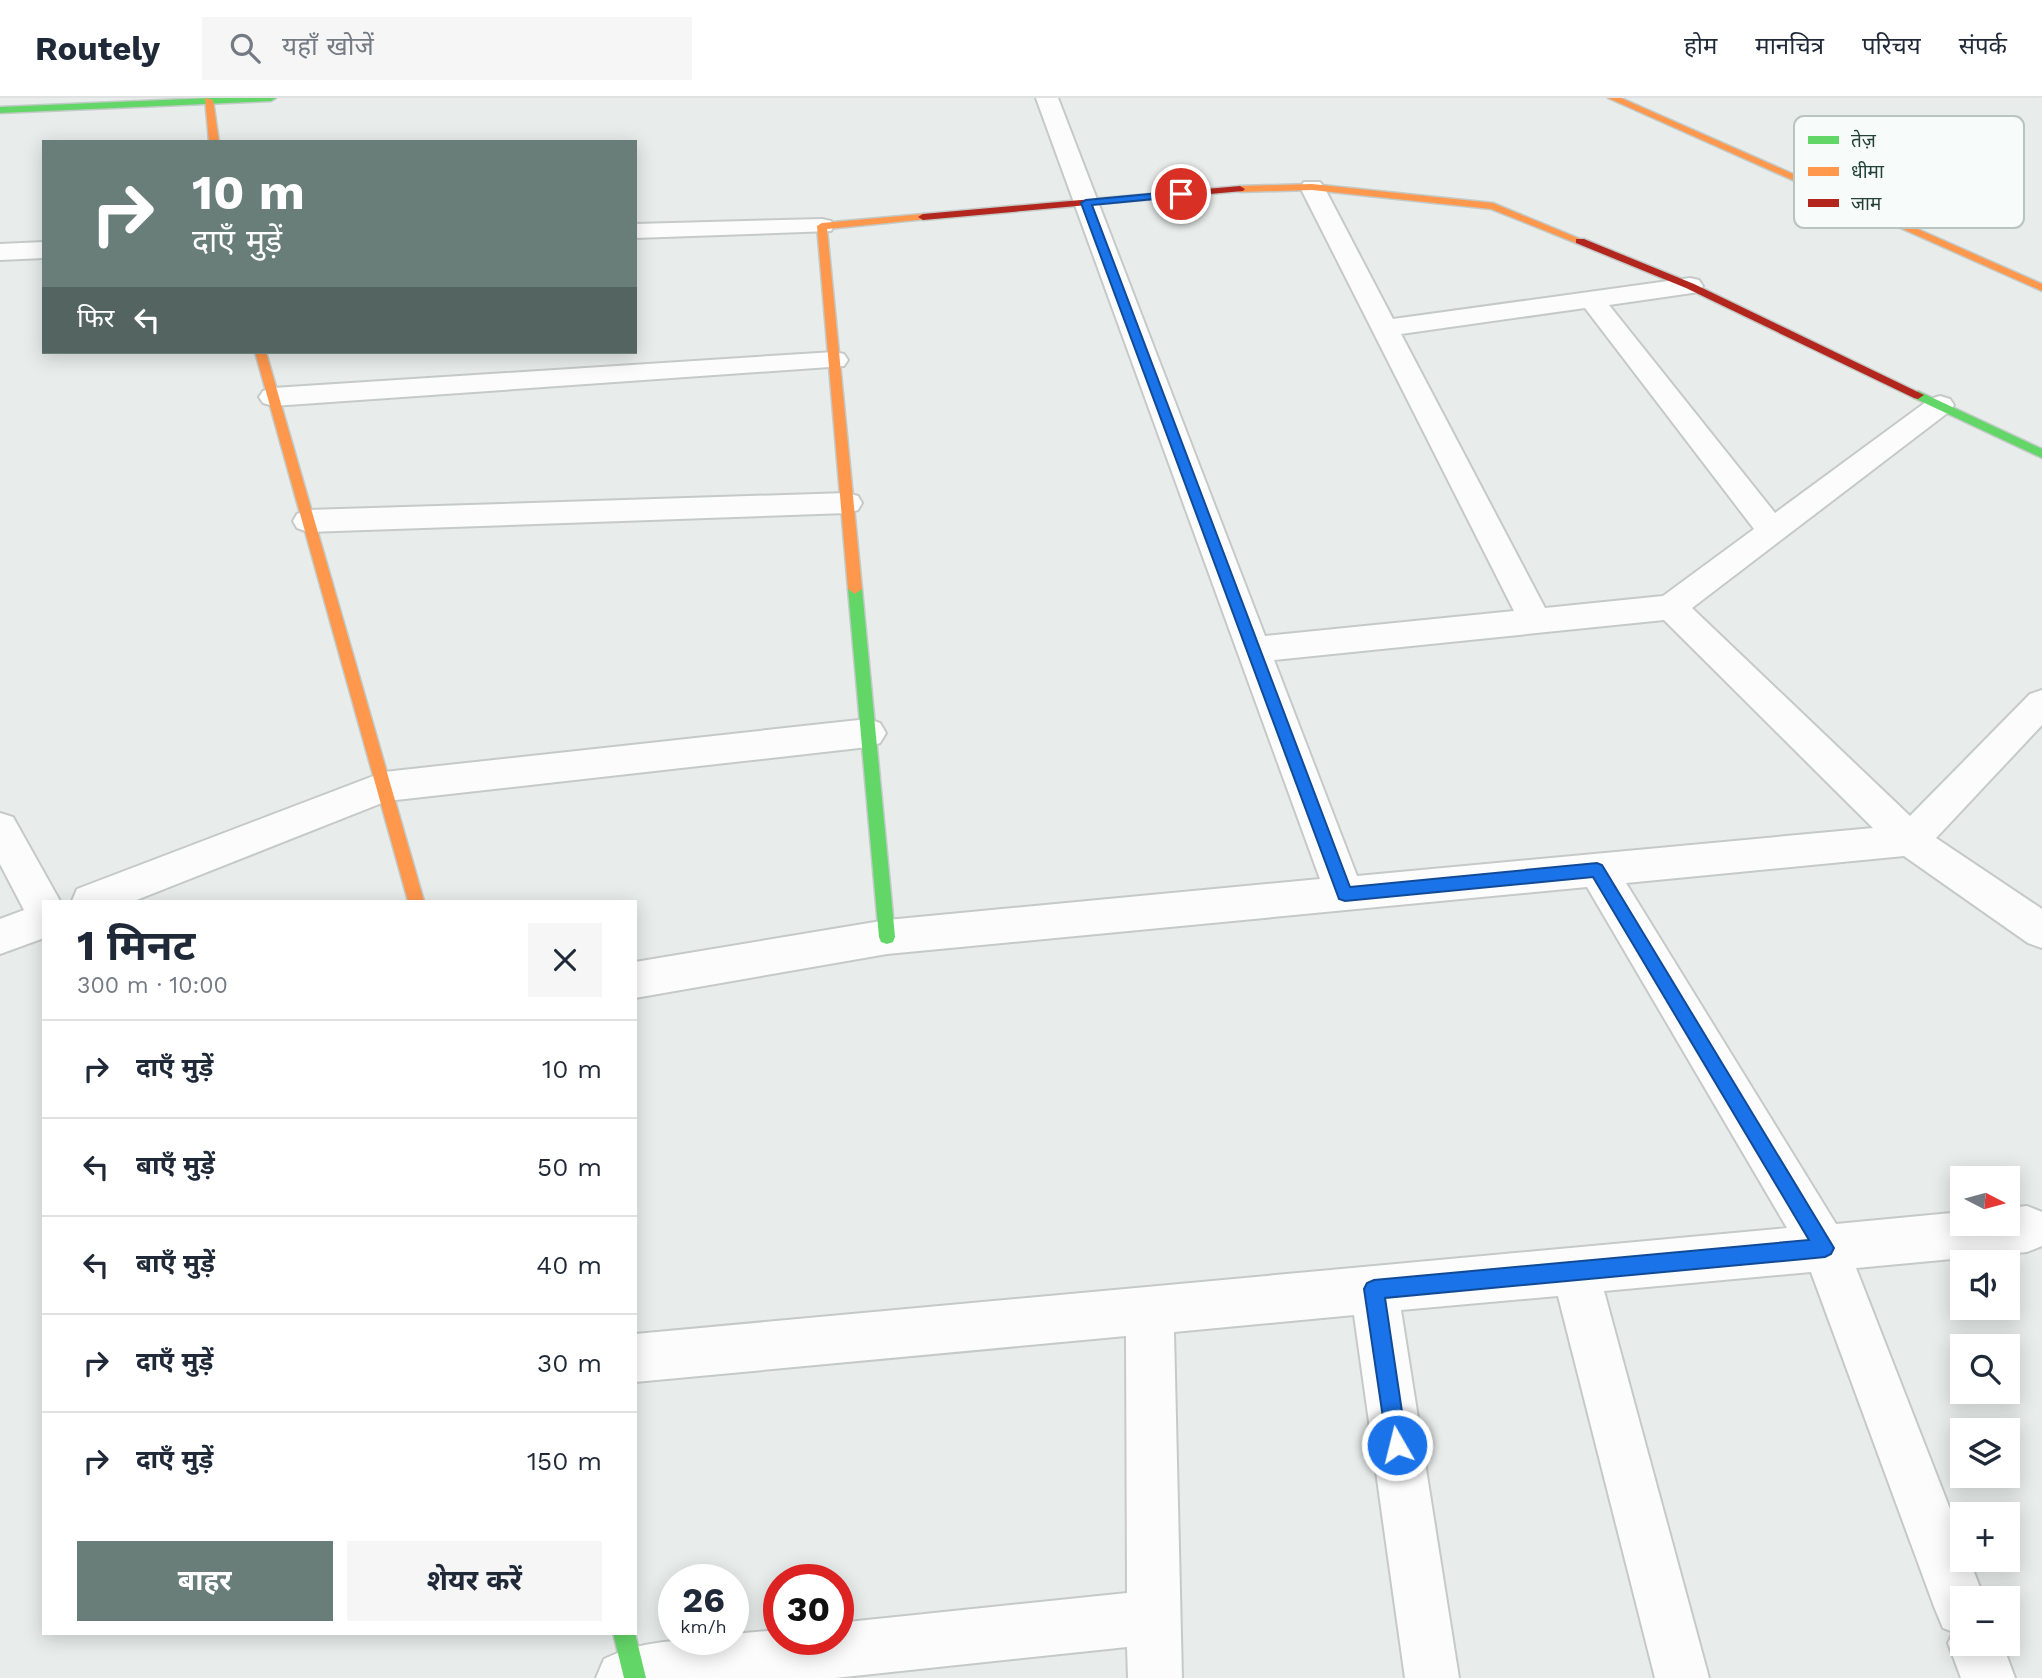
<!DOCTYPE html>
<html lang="hi">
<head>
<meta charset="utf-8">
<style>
  :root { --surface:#fff; --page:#f6f6f7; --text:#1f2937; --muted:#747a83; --line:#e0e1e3; --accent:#697e78 }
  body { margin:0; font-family:"Work Sans","Noto Sans Devanagari",sans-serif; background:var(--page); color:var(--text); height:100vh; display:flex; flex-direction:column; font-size:26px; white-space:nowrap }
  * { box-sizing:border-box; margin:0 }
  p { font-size:23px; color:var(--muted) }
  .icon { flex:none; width:38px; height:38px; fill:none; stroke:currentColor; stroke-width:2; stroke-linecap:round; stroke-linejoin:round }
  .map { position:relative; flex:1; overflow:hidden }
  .sheet { position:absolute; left:42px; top:802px; width:595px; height:735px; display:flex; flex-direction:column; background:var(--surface); border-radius:0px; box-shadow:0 4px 18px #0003 }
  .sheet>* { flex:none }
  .hud { position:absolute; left:42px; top:42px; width:595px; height:214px; border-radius:0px; box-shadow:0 4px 18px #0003; background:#697e78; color:#fff; overflow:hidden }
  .needle { width:46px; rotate:96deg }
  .controls { position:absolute; left:1950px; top:1068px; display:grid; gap:14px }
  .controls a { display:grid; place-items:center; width:70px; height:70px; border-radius:0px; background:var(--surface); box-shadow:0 4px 18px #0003; font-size:35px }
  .speed { position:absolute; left:658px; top:1466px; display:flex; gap:14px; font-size:35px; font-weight:700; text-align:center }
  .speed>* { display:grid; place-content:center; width:91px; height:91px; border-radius:50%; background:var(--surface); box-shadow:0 4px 18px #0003; line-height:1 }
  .speed small { font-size:18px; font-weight:400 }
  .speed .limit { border:10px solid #d22; background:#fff; color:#111 }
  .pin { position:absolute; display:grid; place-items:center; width:60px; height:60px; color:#fff; margin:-30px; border:4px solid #fff; border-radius:50%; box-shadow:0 2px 7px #0007 }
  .me { position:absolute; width:77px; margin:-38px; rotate:352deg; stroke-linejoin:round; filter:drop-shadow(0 0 5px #0008) }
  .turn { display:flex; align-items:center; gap:24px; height:147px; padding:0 35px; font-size:32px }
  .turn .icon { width:91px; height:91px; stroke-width:2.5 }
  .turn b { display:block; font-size:49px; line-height:60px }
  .then { display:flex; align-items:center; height:66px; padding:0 35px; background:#0003; gap:14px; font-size:26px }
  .round { display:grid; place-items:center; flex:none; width:74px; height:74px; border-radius:0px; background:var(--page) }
  .headline { display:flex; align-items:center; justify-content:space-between; height:119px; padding:0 35px }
  h1 { font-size:42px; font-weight:700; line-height:52px }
  .cta { display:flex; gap:14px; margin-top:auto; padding:14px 35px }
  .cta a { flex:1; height:80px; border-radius:0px; background:var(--accent); color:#fff; font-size:28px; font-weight:700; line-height:80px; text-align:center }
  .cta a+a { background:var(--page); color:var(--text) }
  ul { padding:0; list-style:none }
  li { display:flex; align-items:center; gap:21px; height:98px; padding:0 35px; border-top:2px solid var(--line) }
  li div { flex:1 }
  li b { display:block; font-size:26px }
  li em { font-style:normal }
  header { display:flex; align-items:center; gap:42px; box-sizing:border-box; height:98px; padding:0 35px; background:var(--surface); border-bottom:2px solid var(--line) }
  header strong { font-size:33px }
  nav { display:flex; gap:38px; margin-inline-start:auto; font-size:24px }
  .search { width:490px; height:63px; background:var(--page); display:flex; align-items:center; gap:18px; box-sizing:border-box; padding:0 24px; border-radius:0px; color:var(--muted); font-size:26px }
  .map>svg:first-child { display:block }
</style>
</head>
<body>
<header>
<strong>Routely</strong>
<div class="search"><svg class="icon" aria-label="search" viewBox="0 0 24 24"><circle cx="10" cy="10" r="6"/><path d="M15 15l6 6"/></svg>यहाँ खोजें</div>
<nav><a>होम</a><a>मानचित्र</a><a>परिचय</a><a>संपर्क</a></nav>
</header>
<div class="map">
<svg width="2042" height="1580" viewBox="0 0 2042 1580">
  <rect width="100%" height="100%" fill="#e8edeb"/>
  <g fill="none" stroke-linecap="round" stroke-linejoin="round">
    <g stroke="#c5cac8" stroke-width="4">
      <g id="street">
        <path d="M1036,0H1058L1265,538L1514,513L1300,89L1304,84H1320L1324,89L1393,221L1690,180L1699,182L1703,188L1699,194L1609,207L1775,415L1930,301L1940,298L1950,301L1954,307L1950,313L1692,510L1910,718L2030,596L2042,592V627L1936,740L2042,811V850L2028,845L1904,758L1626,785L1836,1126L1962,1114V1125H2007V1110L2027,1108L2042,1114V1148L2027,1154L1856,1170L1962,1442V1461H1969L1984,1500H1962V1545H2002L2015,1580H1961L1948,1545L1953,1534L1943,1530L1935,1511L1811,1174L1604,1193L1709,1580H1655L1558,1198L1401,1212L1459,1580H1405L1354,1217L1174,1234L1182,1580H1128L1127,1549L835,1580H596L604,1561C646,1540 687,1542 733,1542V1536L779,1532V1542H838V1525L1127,1495L1126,1238L635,1284V1236L1787,1130L1587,789L887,856L635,900V864L887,822L1320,781ZM1585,210L1754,431L1663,498L1545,510L1401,236ZM1664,522L1873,730L1357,778L1274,562Z"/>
        <path d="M822,121L831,123L834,128L831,133L635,140V126Z"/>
        <path d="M44,144V160L0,162V146Z"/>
        <path d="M834,254L844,256L848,262L844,268L273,308L263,305L259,299L263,293L273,290Z"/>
        <path d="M847,395L858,398L862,405L858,412L847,415L308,434L297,430L293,423L297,416L308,412Z"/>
        <path d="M868,621L880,625L886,635L880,645L868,649L387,703L134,803H72L77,791L384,674Z"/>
        <path d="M0,715L13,719L60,803H44V840L0,856V821L24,812L0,766Z"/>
      </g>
    </g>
    <g stroke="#c3cbc8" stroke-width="3">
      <g id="fast">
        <path d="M210,0H276L271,3L0,15V9Z"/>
        <path d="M1918,293L2042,351V360L1914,300L1912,297Z"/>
        <path d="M855,486L862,491L895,839L893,844L887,846L881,844L879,839L848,491Z"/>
        <path d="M613,1535H635L646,1580H624Z"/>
      </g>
    </g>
    <g stroke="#c3cbc8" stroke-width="3">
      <g id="slow">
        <path d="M205,0L213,2L219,44H209Z"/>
        <path d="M1608,0H1621L2042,186V193Z"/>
        <path d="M1312,86L1493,105L1585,143L1576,145L1491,111L1312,92L1240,94L1235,91L1240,88Z"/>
        <path d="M923,116L927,117V121L827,131L862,491L855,496L848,491L817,128L822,125Z"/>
        <path d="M255,254H266L424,803H408Z"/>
      </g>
    </g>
    <g stroke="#c3cbc8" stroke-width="3">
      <g id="jam">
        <path d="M1240,88L1245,91L1243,93L923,122L918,119L923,116Z"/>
        <path d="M1576,141H1584L1694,186L1924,297L1918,301L1914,300L1686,190L1576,145Z"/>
      </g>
    </g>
    <use href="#street" fill="#fcfcfc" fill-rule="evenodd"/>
    <use href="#fast" fill="#63d668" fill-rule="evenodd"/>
    <use href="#slow" fill="#ff974d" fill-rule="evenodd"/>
    <use href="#jam" fill="#b3261e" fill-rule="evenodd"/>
  </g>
  <path fill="#1a73e8" stroke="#114b97" stroke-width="2" d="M1181,93L1185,94V98L1092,107L1350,789L1597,765L1602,767L1834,1150L1831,1156L1825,1159L1385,1200L1407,1347L1404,1354L1397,1357L1390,1354L1387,1347L1364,1191L1367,1185L1374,1182L1809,1142L1593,779L1345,803L1339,801L1081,105L1086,102Z"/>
  <rect x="1794" y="18" width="230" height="112" rx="10" fill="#f7fbf9" stroke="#b8c4c0" stroke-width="2"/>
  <rect x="1808" y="38" width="31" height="8" fill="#63d668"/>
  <rect x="1808" y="69" width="31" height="9" fill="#ff974d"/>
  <rect x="1808" y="101" width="31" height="8" fill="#b3261e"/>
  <g font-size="19" fill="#24423a">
    <text x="1851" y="49">तेज़</text>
    <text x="1851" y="80">धीमा</text>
    <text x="1851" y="112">जाम</text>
  </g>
</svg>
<div class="controls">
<a><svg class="needle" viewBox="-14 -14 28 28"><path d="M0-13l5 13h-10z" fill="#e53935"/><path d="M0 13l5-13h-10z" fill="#747a83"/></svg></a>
<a><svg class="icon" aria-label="sound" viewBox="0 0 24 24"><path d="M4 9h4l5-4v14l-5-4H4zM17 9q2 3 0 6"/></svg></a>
<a><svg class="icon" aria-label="search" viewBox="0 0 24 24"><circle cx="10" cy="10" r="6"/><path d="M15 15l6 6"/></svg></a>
<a><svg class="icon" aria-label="layers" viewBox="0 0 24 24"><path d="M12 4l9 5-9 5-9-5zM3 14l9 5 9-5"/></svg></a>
<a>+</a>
<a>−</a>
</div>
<div class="speed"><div>26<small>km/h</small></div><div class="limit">30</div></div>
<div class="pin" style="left:1181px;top:96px;background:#d93025"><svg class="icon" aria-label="arrive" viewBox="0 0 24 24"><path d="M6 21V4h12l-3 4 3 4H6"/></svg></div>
<svg class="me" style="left:1397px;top:1347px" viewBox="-20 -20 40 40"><circle r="17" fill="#1a73e8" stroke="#fff" stroke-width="3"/><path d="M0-11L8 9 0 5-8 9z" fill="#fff"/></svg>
<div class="hud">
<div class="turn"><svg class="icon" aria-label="right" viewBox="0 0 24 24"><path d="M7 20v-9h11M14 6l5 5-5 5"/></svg><div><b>10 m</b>दाएँ मुड़ें</div></div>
<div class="then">फिर<svg class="icon" aria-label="left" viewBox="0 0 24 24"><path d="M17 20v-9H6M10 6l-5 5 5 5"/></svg></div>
</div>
<section class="sheet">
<div class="headline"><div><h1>1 मिनट</h1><p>300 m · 10:00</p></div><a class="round"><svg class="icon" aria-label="close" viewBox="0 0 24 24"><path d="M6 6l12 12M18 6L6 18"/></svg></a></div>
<ul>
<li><svg class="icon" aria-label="right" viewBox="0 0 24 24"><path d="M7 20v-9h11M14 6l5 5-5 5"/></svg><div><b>दाएँ मुड़ें</b></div><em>10 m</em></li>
<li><svg class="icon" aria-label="left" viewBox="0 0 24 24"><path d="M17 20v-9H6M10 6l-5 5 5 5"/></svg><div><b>बाएँ मुड़ें</b></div><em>50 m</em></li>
<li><svg class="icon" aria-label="left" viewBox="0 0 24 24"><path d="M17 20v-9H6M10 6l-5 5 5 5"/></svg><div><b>बाएँ मुड़ें</b></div><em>40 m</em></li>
<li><svg class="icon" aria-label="right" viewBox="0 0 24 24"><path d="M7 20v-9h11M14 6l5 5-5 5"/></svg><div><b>दाएँ मुड़ें</b></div><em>30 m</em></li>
<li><svg class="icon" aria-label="right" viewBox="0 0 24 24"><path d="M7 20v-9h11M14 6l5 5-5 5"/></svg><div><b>दाएँ मुड़ें</b></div><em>150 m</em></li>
</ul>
<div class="cta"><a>बाहर</a><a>शेयर करें</a></div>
</section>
</div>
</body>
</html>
